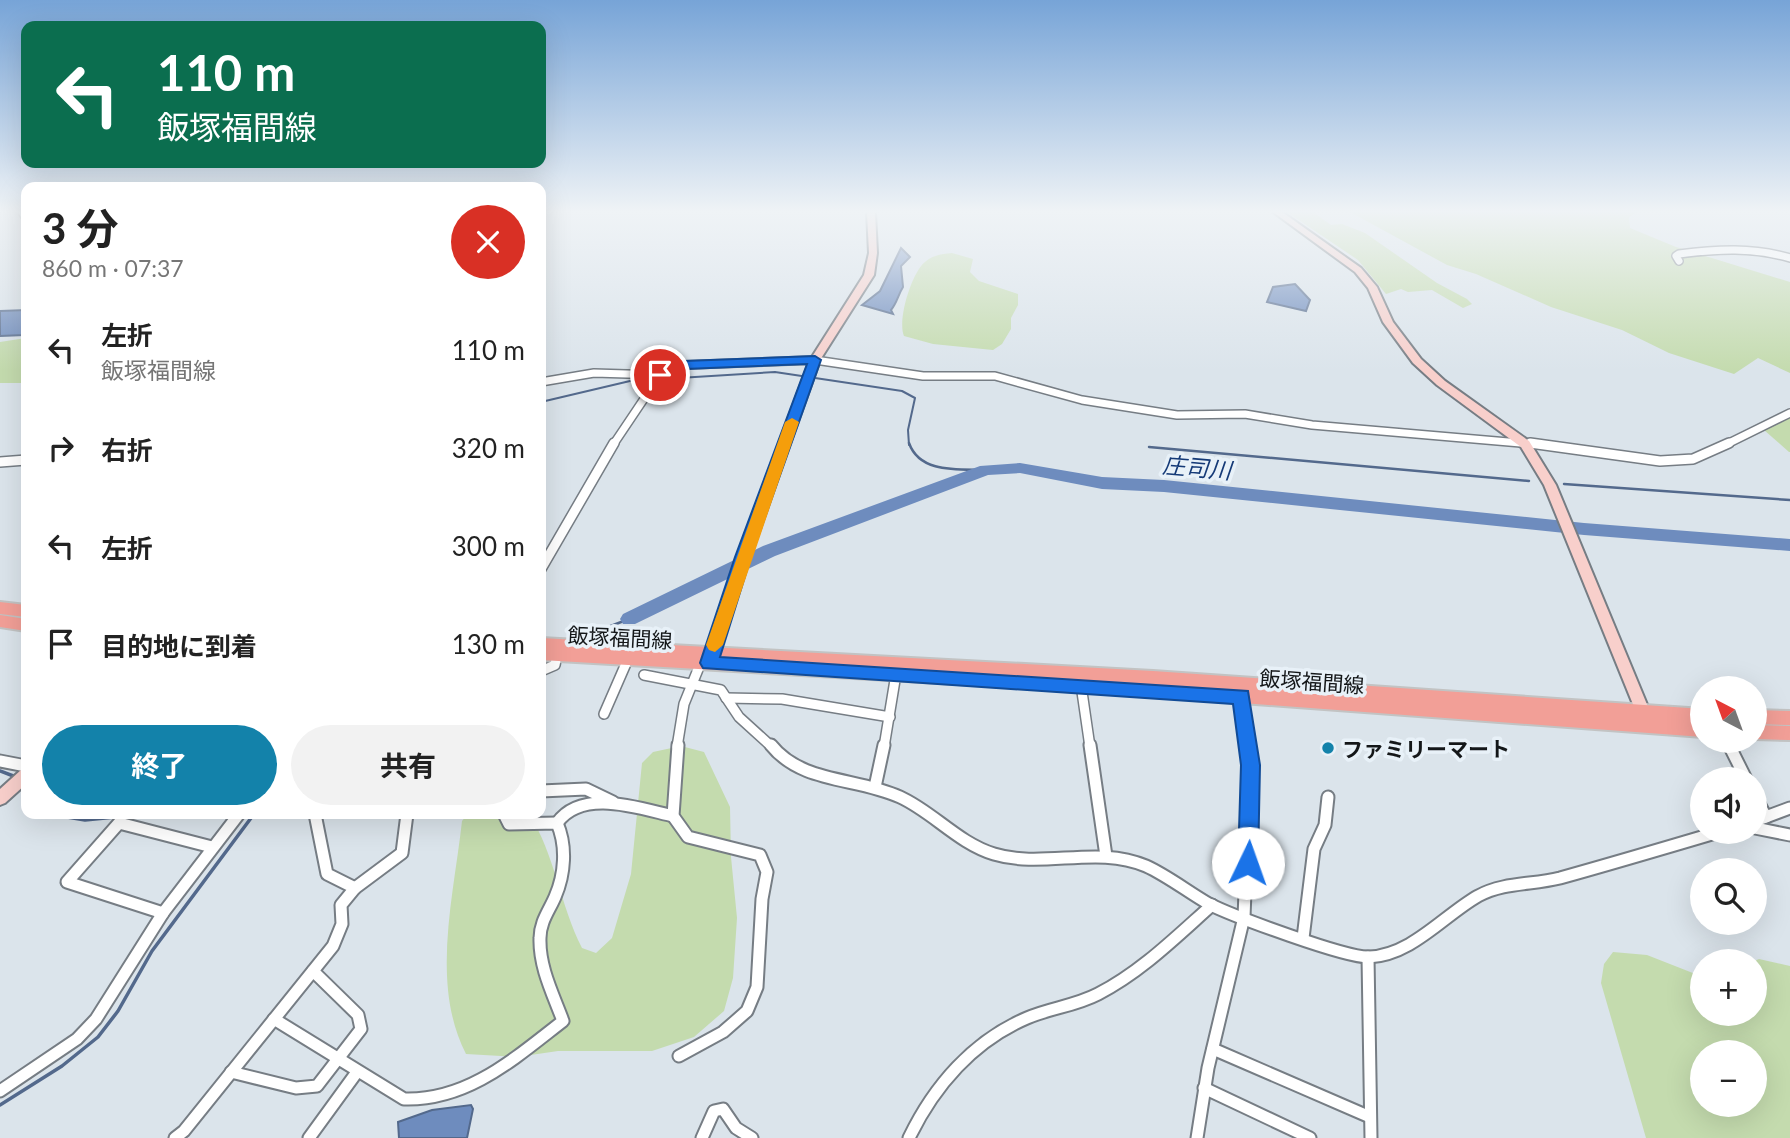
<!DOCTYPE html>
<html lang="ja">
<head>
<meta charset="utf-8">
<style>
  :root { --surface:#fff; --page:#f2f2f2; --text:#222; --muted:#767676; --accent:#1382aa }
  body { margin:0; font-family:Lato,"Noto Sans JP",sans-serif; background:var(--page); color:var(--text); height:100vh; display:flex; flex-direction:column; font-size:26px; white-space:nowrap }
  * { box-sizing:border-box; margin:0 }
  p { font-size:23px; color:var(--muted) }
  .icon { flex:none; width:38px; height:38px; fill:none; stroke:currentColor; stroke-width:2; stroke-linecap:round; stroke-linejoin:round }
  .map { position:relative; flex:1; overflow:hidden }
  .sheet { position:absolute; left:21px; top:182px; width:525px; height:637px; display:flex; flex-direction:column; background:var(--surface); border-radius:14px; box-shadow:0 7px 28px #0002 }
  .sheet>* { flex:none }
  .guide { position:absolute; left:21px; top:21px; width:525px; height:147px; border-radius:14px; box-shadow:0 7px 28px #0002; background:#0b6e4f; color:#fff; overflow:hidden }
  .needle { width:46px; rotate:319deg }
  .controls { position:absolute; left:1690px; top:676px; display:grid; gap:14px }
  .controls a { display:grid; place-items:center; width:77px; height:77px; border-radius:50%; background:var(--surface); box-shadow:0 7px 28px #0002; font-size:35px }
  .pin { position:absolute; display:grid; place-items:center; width:60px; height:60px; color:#fff; margin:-30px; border:4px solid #fff; border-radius:50%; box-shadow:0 2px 7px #0007 }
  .me { position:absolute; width:77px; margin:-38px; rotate:3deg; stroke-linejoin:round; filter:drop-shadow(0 0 5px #0008) }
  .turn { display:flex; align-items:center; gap:24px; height:147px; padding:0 21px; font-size:32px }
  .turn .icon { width:91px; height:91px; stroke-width:2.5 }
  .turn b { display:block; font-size:49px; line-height:60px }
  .round { display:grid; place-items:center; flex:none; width:74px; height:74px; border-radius:37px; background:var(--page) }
  .overview { display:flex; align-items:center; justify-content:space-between; height:119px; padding:0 21px }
  h1 { font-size:42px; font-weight:700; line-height:52px }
  .primary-button { display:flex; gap:14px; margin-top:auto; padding:14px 21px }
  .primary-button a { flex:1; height:80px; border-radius:42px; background:var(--accent); color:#fff; font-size:28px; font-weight:700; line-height:80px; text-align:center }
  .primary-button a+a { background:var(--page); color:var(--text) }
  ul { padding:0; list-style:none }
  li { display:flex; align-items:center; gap:21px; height:98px; padding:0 21px }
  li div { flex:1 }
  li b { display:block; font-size:26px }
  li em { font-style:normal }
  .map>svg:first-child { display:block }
</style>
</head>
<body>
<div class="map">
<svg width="1790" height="1138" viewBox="0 0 1790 1138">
  <rect width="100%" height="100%" fill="#dbe4eb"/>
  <g fill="#c4dbae" fill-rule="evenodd">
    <path d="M1287,212H1313L1331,225L1342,224L1365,233L1437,283L1467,299L1472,304L1463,308L1432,290L1408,292L1401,289L1386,294L1358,260Z"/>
    <path d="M1350,212H1638L1629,217L1630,228L1676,247L1790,282V373L1758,358L1734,374L1669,353L1622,330L1551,307L1476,274L1447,265Z"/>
    <path d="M952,253L973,259L970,272L979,281L1018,294V305L1011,318V329L1002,344L993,350L933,344L904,336C897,320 912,272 925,262C933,255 942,254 952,253Z"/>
    <path d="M26,338V386V383H0V342Z"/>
    <path d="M1790,418V452H1789L1764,430Z"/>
    <path d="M681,746L704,752L730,807L731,857L737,918L733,978L724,1011L694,1037L652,1051H558L517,1057L466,1054C430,984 454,895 462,821L468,814H529C555,854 560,905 582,948L596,953L612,938L631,874L642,763L653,752Z"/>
    <path d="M1613,952L1647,955L1703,977V1013H1755L1754,961L1759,959L1790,966V1138H1646L1601,983L1604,964ZM1703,1052H1755V1104H1703Z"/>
  </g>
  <g fill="#6e8cbe" stroke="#53698c" stroke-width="2">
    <path d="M901,248L910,257L901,266L903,287C898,295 897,303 891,310L893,314L862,305L880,291Z"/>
    <path d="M1295,284L1310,300L1306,311L1267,302L1273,287Z"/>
    <path d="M26,310L24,335L0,336V311Z"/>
    <path d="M471,1105L473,1109L467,1138H399L398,1122L432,1110Z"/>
  </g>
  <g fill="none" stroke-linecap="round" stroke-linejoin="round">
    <path stroke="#53698c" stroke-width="2" d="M541,402L630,381L775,372L902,391L915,398L908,430L909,445"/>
    <g stroke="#53698c" stroke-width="2.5">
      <path d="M909,443C920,474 959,469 986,470"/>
      <path d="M1149,447L1529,481"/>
      <path d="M1564,484L1790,500"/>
      <path d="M574,640L629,619"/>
    </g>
    <g stroke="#53698c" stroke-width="3.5">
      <path d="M0,771L16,777"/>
      <path d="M49,814L85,820L146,814"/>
      <path d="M0,1105L62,1066L98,1037L118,1011L152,951L254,814"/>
    </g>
    <path fill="#6e8cbe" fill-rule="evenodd" d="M1020,463L1102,477L1164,480L1584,523L1790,539V551L1584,535L1164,492L1102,489L1020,473L988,475L775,556L635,624H623L620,619L623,614L763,546L980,466Z"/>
    <g stroke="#767d84" stroke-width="10">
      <g id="street-far2">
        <path d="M22,212L26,218"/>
        <path d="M1679,261L1676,256L1679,254C1717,249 1753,247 1790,258"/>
        <path d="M541,382L594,373L660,375"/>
        <path d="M613,445L660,375L684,365L815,360L923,376H995L1082,400L1177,415L1245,414L1312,425L1543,445"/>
        <path d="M1725,445L1790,413"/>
      </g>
    </g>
    <g stroke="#767d84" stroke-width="12">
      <g id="street-far1">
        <path d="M1530,443L1660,461L1693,459L1729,443"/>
        <path d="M0,462L26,460"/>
        <path d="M541,569L614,443"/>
        <path d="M541,671L555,665L557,655"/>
        <path d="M644,675L721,690L739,717L772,747"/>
        <path d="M1081,685L1090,747"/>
        <path d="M1241,697L1248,747"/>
        <path d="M726,698L782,699L890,717"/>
        <path d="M604,714L628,659"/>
        <path d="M1726,740L1730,747"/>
        <path d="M677,747L684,704L701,662"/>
        <path d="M884,747L896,674"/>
      </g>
    </g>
    <g stroke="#767d84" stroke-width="15">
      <g id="street">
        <path d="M678,745L673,816L688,837L760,855L767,872L762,899L757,987L747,1011L723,1032L679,1056"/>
        <path d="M771,745C802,784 857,777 900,797C933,812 958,843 994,854C1043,869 1097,845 1146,866C1168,876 1188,892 1209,904C1233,916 1346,958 1369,957C1412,955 1443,916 1478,896C1504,882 1532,885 1560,878C1614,863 1668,847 1722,831"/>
        <path d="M1090,745L1106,856"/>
        <path d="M1729,745L1746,779"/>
        <path d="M0,761L26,766"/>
        <path d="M875,787L884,745"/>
        <path d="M541,791L586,789L613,802"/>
        <path d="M1755,796L1766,817"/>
        <path d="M1755,821L1790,808"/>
        <path d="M557,823C582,788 638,808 673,816"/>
        <path d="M1755,828L1790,835"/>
        <path d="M355,888L402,853L407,814"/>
        <path d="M163,913L67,882L119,823L212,847"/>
        <path d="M1303,938L1314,849L1325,825L1328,797"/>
        <path d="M1368,957L1371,1138"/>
        <path d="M274,1019L404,1099C468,1101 515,1058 563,1021C553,994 539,967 540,938C540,922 549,911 555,897C565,874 567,846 557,823L509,824L504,814"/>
        <path d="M1213,1049L1370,1117"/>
        <path d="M231,1072L296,1088L317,1086L361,1029L358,1015L313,971"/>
        <path d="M1204,1088L1310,1138"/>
        <path d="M0,1091L77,1039L96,1019L163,913L239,814"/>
        <path d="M175,1138L184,1131L333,946L342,924L341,905L355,888L327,874L315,814"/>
        <path d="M309,1138L357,1072"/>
        <path d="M702,1138L714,1111L723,1109L736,1128L752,1138"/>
        <path d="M909,1138C934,1086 973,1041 1027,1018C1050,1008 1075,1006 1098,994C1141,972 1176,937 1212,905"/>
        <path d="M1197,1138L1208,1068L1244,917L1250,765L1247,745"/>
      </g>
    </g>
    <g stroke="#767d84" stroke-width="4">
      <g id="secondary">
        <path d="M867,212H875L877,253L874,275L820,360L749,557L716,663L714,667L709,668L704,667L702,663L737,557L810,360L864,275L869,253Z"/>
        <path d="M1273,212H1282L1361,268L1377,287L1393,322L1421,359L1445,381L1529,441L1556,485L1653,719L1651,723L1646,725L1641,723L1639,719L1544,485L1521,447L1437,385L1413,363L1383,322L1368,288L1355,272Z"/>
        <path d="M26,769V784L5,803L0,805V789L21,770Z"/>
      </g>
    </g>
    <g stroke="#c2c3c3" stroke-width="4">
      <g id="primary">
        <path d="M0,602L26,605V617L0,614Z"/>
        <path d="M0,615L26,619V631L0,627Z"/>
        <path d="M541,638L1153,671L1703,709V723L1129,682L1703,723V737L1081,691L541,660Z"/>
        <path d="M1755,710L1790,711V725L1755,724Z"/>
        <path d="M1755,725L1790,726V740L1755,739Z"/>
      </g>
    </g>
    <use href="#street-far2" stroke="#fff" stroke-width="7"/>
    <use href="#street-far1" stroke="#fff" stroke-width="9"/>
    <use href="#street" stroke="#fff" stroke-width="11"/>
    <use href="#secondary" fill="#f8cfcb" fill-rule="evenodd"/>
    <use href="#primary" fill="#f29f97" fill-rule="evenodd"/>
  </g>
  <linearGradient id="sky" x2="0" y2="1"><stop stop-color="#77a4d7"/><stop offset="0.57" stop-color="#eff3f6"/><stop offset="1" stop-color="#eff3f6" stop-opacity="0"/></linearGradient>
  <rect width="1790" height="371" fill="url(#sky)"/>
  <path fill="#1a73e8" stroke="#114b97" stroke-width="2" d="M815,356L821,360L751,557L720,657L1248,691L1260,765L1258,863L1255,870L1248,873L1241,870L1238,863L1241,765L1233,704L703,668L700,663L735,557L807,364L686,369L660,380L654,375L684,361Z"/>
  <path fill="#f59e0b" d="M792,418L799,422L723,645L715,652L709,650L706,645L785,422Z"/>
  <circle fill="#1382aa" stroke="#e8f1f8" stroke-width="2.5" cx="1328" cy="748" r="7"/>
  <g text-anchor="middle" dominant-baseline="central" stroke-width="7" stroke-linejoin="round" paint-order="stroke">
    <g font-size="21" fill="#141719" stroke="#e8f1f8">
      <text transform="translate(620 637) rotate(3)">飯塚福間線</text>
      <text transform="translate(1312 681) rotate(4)">飯塚福間線</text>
    </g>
    <g font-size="21" font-weight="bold" fill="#141719" stroke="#e8f1f8" text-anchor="start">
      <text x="1342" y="748">ファミリーマート</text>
    </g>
    <g font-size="23" font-style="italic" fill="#153a77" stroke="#e8f1f8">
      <text transform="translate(1197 467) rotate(5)">庄司川</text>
    </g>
  </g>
</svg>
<div class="controls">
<a><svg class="needle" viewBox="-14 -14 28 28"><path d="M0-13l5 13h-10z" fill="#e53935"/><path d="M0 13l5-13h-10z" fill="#767676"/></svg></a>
<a><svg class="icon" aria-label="sound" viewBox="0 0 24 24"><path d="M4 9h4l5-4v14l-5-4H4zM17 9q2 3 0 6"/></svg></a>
<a><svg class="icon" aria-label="search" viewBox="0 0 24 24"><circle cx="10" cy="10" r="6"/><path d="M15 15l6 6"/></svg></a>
<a>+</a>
<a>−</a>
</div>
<div class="pin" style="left:660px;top:375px;background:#d93025"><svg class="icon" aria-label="arrive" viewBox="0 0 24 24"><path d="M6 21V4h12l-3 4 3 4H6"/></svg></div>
<svg class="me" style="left:1248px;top:863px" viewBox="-20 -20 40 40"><circle r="19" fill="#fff"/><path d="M0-13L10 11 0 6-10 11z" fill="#1a73e8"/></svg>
<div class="guide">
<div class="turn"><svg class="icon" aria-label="left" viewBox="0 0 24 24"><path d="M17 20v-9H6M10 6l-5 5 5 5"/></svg><div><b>110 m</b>飯塚福間線</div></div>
</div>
<section class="sheet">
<div class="overview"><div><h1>3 分</h1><p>860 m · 07:37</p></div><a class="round" style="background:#d93025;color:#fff"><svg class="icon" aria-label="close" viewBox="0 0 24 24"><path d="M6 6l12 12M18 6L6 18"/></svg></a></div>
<ul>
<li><svg class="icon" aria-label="left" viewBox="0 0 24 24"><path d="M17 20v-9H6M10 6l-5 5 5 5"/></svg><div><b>左折</b><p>飯塚福間線</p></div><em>110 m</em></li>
<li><svg class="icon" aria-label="right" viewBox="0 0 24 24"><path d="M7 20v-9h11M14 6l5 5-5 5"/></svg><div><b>右折</b></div><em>320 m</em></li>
<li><svg class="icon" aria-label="left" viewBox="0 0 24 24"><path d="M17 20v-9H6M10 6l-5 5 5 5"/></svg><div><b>左折</b></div><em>300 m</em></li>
<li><svg class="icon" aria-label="arrive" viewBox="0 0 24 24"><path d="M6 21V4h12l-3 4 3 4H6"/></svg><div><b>目的地に到着</b></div><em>130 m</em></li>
</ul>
<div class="primary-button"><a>終了</a><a>共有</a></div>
</section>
</div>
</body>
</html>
